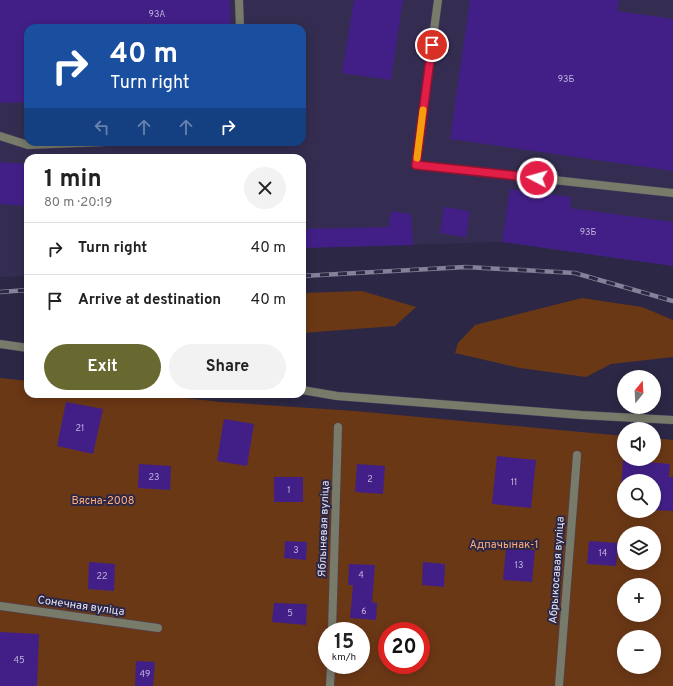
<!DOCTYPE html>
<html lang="en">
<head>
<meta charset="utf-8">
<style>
  :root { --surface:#fff; --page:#f2f2f2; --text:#222; --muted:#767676; --line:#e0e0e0; --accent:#676931 }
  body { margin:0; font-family:Overpass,sans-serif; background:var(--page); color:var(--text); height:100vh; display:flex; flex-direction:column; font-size:15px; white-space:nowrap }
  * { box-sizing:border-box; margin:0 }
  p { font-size:13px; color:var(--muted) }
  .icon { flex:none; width:22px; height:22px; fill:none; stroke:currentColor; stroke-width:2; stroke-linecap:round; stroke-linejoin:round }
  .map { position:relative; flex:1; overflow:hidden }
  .panel { position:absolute; left:24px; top:154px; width:282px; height:244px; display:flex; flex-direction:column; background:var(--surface); border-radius:12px; box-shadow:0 2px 10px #0003 }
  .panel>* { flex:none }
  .guide { position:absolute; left:24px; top:24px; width:282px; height:122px; border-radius:12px; box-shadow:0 2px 10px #0003; background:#1a4fa0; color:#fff; overflow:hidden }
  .needle { width:26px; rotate:18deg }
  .buttons { position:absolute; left:617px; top:370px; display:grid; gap:8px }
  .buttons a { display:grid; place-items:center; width:44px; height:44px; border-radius:50%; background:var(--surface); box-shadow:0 2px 10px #0003; font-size:20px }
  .speed { position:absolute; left:318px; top:622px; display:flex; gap:8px; font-size:20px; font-weight:700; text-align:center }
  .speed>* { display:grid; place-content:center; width:52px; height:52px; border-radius:50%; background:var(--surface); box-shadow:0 2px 10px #0003; line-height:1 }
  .speed small { font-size:10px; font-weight:400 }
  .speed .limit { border:6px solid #d22; background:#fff; color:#111 }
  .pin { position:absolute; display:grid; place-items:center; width:34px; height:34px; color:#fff; margin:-17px; border:2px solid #fff; border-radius:50%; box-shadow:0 1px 4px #0007 }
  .me { position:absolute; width:44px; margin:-22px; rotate:276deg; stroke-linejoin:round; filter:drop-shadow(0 0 3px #0008) }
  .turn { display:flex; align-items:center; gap:14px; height:84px; padding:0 20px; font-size:18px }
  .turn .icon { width:52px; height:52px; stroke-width:2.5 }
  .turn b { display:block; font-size:28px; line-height:34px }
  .lanes { display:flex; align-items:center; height:38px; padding:0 20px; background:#0003; justify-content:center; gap:20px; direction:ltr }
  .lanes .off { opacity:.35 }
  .round { display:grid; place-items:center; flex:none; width:42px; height:42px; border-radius:21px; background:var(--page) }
  .summary { display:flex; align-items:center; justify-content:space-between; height:68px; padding:0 20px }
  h1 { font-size:24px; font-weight:700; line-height:30px }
  .action { display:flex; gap:8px; margin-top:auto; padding:8px 20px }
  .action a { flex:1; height:46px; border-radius:24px; background:var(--accent); color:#fff; font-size:16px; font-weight:700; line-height:46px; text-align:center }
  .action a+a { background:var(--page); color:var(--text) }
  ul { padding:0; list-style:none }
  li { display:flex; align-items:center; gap:12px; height:52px; padding:0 20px; border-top:1px solid var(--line) }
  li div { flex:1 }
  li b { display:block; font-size:15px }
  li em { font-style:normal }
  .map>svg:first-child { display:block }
</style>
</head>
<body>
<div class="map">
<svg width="673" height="686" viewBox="0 0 673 686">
  <rect width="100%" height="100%" fill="#2c2744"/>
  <path fill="#342d51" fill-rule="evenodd" d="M0,0H673V266L502,242L302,248V158H28V276L0,277ZM28,28H302V142H28Z"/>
  <g fill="#6b3816" fill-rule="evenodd">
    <path d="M362,291L416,307L395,326L302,333V293Z"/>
    <path d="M582,298L642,307L673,320V357L611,364L586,377L520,368L455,353L458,343L475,325Z"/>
    <path d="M0,378L28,381V394H148L221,402L355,411L624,436V459H654V438L673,440V686H0ZM624,481H654V511H624ZM624,533H654V563H624ZM624,585H654V615H624ZM327,631H361V665H327ZM387,631H421V665H387ZM624,637H654V667H624Z"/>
  </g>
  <g fill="#421f87">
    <path d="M0,0H230L231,28H28V102L0,103Z"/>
    <path d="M354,0H403L391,80L342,73Z"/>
    <path d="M470,0H619L617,11L673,19V171L450,139Z"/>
    <path d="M0,162L28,164V206L0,204Z"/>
    <path d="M510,189L571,197L570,208L673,222V266L502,242Z"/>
    <path d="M444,207L470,211L466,237L440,233Z"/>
    <path d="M392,211L411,214L413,245L302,248V229L388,227Z"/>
    <path d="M66,402L103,409L93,454L57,446Z"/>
    <path d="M224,419L254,424L247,466L217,461Z"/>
    <path d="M497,456L536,460L531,508L492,504Z"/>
    <path d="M623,460L670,464L669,477H673V511L654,510V481H624V507H620Z"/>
    <path d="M139,464L171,466L170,490L138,488Z"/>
    <path d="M357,464L385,466L383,494L355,492Z"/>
    <rect x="274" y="477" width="29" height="25"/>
    <path d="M285,541L307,542L306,560L284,558Z"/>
    <path d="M589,541L618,543L616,566L587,564Z"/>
    <path d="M506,548L535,550L532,582L503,580Z"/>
    <path d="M89,562L115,564L114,591L88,589Z"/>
    <path d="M423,562L445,564L444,587L422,585Z"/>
    <path d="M349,564L375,565L372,602L377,603L376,620L350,618L353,585H348Z"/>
    <path d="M274,603L307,604L306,625L272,622Z"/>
    <path d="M0,632L39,634L37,686H0Z"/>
    <path d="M136,661L155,662L153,686H135Z"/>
  </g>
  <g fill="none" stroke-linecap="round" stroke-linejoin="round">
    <g stroke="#46425d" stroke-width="9">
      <g id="service">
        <path d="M239,0L240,28"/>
        <path d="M438,0L416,165L673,193"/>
        <path d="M0,136L28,145L104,142"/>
        <path d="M0,344L28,348"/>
        <path d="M302,390L337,396L581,415L673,420"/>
        <path d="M0,606L158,628"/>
        <path d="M332,631L338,427"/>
        <path d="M330,686L331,665"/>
        <path d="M559,686L577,455"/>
      </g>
    </g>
    <use href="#service" stroke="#787a6a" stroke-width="8"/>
    <g stroke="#858199" stroke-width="4.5">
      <g id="rail">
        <path d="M302,276L466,267L575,273L673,301"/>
        <path d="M0,292L28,290"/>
      </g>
    </g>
    <use href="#rail" stroke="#2c2744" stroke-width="3" stroke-dasharray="9" stroke-linecap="butt"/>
  </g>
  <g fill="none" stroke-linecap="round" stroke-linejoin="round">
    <g stroke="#92132f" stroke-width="10">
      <path id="route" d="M432,45L416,165L537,178"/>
    </g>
    <use href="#route" stroke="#e11d48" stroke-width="7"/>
    <path stroke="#f59e0b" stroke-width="7" d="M417,158L423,110"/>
  </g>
  <g text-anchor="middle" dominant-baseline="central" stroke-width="4" stroke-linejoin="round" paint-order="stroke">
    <g font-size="9" fill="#beb4dc">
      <text x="157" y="14">93А</text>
      <text x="566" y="79">93Б</text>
      <text x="588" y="232">93Б</text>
      <text x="80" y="428">21</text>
      <text x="154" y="477">23</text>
      <text x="370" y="479">2</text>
      <text x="514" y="482">11</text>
      <text x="289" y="490">1</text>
      <text x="296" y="550">3</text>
      <text x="603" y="553">14</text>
      <text x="519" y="565">13</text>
      <text x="361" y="575">4</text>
      <text x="102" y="576">22</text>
      <text x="364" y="611">6</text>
      <text x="290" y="613">5</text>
      <text x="19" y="660">45</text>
      <text x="145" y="674">49</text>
    </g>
    <g font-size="11" fill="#ffae7e" stroke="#2c2744">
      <text x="103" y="501">Вясна-2008</text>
      <text x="504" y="545">Адпачынак-1</text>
    </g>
    <g font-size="11" fill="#e7e5f8" stroke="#2c2744">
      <text transform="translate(324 529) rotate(-88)">Яблыневая вуліца</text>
      <text transform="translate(557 570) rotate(-86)">Абрыкосавая вуліца</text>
      <text transform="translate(81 606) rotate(8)">Сонечная вуліца</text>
    </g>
  </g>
</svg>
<div class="buttons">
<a><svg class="needle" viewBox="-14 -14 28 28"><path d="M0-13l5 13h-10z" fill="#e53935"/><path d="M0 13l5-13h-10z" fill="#767676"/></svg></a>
<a><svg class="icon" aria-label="sound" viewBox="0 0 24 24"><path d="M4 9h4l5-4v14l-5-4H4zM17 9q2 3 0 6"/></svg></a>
<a><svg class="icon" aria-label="search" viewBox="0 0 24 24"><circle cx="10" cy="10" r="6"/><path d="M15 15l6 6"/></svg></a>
<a><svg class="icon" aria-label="layers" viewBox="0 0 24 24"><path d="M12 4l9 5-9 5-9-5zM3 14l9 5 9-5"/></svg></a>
<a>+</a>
<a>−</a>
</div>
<div class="speed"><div>15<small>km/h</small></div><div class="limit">20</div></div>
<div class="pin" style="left:432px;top:45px;background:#d93025"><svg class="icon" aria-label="arrive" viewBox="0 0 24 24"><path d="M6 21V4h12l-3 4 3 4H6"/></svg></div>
<svg class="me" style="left:537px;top:178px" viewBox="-20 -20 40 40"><circle r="17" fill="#e11d48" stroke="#fff" stroke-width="3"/><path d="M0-11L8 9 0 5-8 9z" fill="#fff"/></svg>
<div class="guide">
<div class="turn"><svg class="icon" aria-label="right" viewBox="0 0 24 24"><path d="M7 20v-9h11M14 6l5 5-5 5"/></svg><div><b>40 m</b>Turn right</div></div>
<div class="lanes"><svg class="icon off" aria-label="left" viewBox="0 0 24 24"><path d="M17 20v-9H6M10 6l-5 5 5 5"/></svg><svg class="icon off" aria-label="ahead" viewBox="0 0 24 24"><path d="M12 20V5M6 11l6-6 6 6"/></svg><svg class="icon off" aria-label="ahead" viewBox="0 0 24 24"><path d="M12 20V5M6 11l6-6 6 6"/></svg><svg class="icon" aria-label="right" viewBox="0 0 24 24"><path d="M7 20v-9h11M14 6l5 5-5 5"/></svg></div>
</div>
<section class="panel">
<div class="summary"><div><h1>1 min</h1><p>80 m · 20:19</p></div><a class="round"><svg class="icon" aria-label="close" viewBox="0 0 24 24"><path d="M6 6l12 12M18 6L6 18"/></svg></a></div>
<ul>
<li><svg class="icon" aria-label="right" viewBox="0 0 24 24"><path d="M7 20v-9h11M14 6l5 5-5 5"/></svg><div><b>Turn right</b></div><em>40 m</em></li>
<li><svg class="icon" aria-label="arrive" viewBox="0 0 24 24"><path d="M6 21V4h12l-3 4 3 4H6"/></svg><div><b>Arrive at destination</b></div><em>40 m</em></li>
</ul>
<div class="action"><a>Exit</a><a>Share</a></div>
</section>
</div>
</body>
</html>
